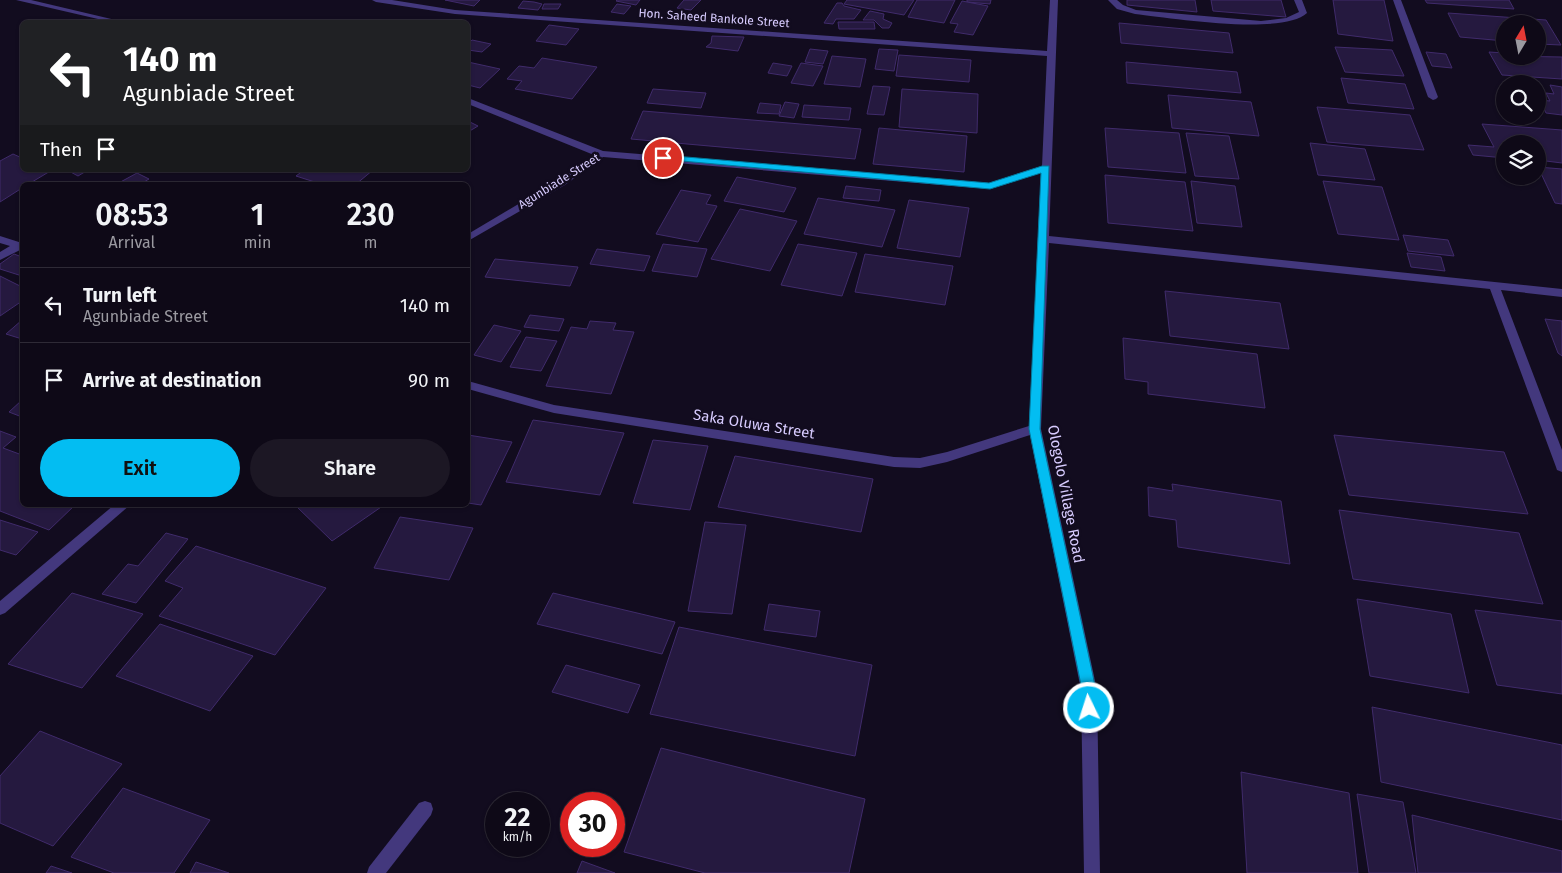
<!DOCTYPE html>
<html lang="en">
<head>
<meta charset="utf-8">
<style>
  :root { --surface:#0e0917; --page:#1c1724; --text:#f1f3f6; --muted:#9b9aa1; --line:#2e2a36; --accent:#03bdf2 }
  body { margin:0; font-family:"Fira Sans",sans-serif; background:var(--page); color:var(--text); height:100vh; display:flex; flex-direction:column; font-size:19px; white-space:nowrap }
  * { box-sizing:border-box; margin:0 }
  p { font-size:16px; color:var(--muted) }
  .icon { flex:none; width:28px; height:28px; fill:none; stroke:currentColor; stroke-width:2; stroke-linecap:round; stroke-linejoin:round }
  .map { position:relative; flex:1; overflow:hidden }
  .sheet { position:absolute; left:20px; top:182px; width:450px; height:325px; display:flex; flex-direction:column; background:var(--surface); border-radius:8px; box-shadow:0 1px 4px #0004,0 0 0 1px var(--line) }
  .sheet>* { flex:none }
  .top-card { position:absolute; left:20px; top:20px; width:450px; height:152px; border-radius:8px; box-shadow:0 1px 4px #0004,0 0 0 1px var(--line); background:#202124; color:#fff; overflow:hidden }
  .needle { width:32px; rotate:10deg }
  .buttons { position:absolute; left:1496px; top:15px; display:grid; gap:10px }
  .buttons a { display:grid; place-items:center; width:50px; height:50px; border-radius:50%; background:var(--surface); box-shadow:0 1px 4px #0004,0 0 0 1px var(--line); font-size:25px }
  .speed { position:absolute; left:485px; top:792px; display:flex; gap:10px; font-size:25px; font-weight:700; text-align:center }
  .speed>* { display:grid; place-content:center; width:65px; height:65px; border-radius:50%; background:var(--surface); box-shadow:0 1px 4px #0004,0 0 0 1px var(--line); line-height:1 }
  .speed small { font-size:12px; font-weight:400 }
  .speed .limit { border:8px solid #d22; background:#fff; color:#111 }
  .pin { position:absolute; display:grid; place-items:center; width:42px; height:42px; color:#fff; margin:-21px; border:2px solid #fff; border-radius:50%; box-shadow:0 1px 5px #0007 }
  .me { position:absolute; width:55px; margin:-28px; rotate:356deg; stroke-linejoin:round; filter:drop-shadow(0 0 4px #0008) }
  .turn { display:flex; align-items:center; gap:18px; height:105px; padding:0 20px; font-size:22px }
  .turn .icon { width:65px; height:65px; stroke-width:2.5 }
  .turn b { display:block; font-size:35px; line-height:42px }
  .then { display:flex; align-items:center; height:48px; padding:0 20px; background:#0003; gap:10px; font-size:19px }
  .eta { display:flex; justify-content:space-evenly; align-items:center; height:85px; text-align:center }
  .eta b { font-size:30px; font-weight:600; line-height:35px }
  .primary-button { display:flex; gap:10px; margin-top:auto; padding:10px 20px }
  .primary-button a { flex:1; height:58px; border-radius:30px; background:var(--accent); color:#111; font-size:20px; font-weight:600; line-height:58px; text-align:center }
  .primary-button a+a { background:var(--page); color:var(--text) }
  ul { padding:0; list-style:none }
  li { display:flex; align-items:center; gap:15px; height:75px; padding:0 20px; border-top:1px solid var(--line) }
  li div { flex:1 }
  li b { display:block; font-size:19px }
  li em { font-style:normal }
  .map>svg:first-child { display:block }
</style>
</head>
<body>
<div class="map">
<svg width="1562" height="873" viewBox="0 0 1562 873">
  <rect width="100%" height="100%" fill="#120c1f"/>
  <g fill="#25193f" stroke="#402b6b">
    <path d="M445,0H480L474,6Z"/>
    <path d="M617,0H640L636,5L616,1Z"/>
    <path d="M684,0H701L691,10L677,8Z"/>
    <path d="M847,0H914L904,15L844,4Z"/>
    <path d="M917,0H955L944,23L908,17Z"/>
    <path d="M967,0H991L990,4L967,2Z"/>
    <path d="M1127,0H1195L1197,12L1127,5Z"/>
    <path d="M1211,0H1281L1286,17L1213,11Z"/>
    <path d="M1333,0H1384L1393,41L1338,34Z"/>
    <path d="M1425,0H1509L1514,9L1427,3Z"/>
    <path d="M523,1L534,2L542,4L538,10L518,8Z"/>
    <path d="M962,1L988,6L973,35L954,32L958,24L950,23Z"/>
    <path d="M837,3H842L844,6L861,10L854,19H836L833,24L824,23Z"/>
    <path d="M544,4H561L558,9H542Z"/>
    <path d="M617,4L631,6L624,14L611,12Z"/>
    <path d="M870,11L884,14L883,19L892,23L889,28H882L874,20H863Z"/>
    <path d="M1448,13L1546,20L1561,45L1538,44V24H1505V41L1460,37Z"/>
    <path d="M838,22H874L875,29H839Z"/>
    <path d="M1119,23L1229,33L1233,53L1121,43Z"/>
    <path d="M549,25L579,29L566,45L536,41Z"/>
    <path d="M712,36L744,37L738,51L706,47L711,43Z"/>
    <path d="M472,40L491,44L482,52L468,50V44Z"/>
    <path d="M1335,47L1392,50L1404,76L1345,72Z"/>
    <path d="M810,49L828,51L823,64L805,62Z"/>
    <path d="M879,49L898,50L894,71L875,69Z"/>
    <path d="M1426,52L1446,54L1452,68L1432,66Z"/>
    <path d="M1489,52L1505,53V56L1562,57V79L1502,75Z"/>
    <path d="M899,55L971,60L969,82L896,76Z"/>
    <path d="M832,56L866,59L860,87L824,84Z"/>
    <path d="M542,58L597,67L572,99L515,89L522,81L507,79L519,66L534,68Z"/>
    <path d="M468,62L500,69L480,88L468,85Z"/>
    <path d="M1126,62L1237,72L1241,93L1127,83Z"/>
    <path d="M773,63L792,66L787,76L768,73Z"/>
    <path d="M801,63L823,66L813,86L791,83Z"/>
    <path d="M1341,78L1405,84L1414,109L1348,103Z"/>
    <path d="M1550,85L1562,87V115L1546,113L1540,100L1550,101L1546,93L1554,94Z"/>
    <path d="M873,86L890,87L884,115L867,114Z"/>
    <path d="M653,89L706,93L701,108L647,103Z"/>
    <path d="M902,89L978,94L977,133L899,127Z"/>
    <path d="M1168,95L1251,102L1259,136L1172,128Z"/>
    <path d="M785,102L799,104L794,118L779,116Z"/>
    <path d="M760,103L781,105L779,114L757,113Z"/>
    <path d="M804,105L851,108L849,120L802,117Z"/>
    <path d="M1317,107L1410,115L1424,150L1327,142Z"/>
    <path d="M643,111L861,129L855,159L631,139Z"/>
    <path d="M468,121L478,126L468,132Z"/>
    <path d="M1482,124L1562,130V163L1538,160V144H1505V158L1473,155L1468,145L1494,147Z"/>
    <path d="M879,128L967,136L964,172L873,164Z"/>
    <path d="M1105,128L1179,133L1186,173L1108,167Z"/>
    <path d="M1186,133L1229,136L1239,179L1195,176Z"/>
    <path d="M1310,143L1365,149L1375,180L1318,175Z"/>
    <path d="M13,154L22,158V170H52L27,185H22V188L0,202V161Z"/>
    <path d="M1538,167L1562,169V204L1555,203Z"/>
    <path d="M67,170H88L78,176Z"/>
    <path d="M304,170H373L355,185H324L296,176Z"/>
    <path d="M137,173L149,179L139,185H115Z"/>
    <path d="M1105,175L1185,182L1193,231L1108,223Z"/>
    <path d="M737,177L796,188L784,212L724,201Z"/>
    <path d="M1191,181L1235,186L1242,227L1197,223Z"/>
    <path d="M1323,181L1382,187L1399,240L1338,234Z"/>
    <path d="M846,186L881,190L879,201L843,198Z"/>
    <path d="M681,190L711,195L706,204L717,206L698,242L656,234Z"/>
    <path d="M818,198L895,210L882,247L804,234Z"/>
    <path d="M909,200L969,208L960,257L897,248Z"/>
    <path d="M740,209L797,221L770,271L711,259Z"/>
    <path d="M1403,235L1448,240L1454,256L1408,251Z"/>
    <path d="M663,244L707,249L697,277L652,271Z"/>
    <path d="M798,244L857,253L842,296L781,285Z"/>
    <path d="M597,249L650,256L644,271L590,264Z"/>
    <path d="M1407,253L1441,257L1445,271L1411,267Z"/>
    <path d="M14,254L22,257V276L0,269V264Z"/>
    <path d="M865,254L953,266L945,305L855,292Z"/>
    <path d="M495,259L578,267L570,286L485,277Z"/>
    <path d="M0,276L22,287V301L0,316Z"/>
    <path d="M1165,291L1280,303L1289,349L1170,336Z"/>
    <path d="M530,315L564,319L559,331L524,327Z"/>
    <path d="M1545,319L1562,321V356L1558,353Z"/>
    <path d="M22,320V339L6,334Z"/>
    <path d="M590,321L616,323L613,330L634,332L611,394L546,386L571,327L587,329Z"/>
    <path d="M494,325L521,331L501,362L474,355Z"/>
    <path d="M526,337L557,341L541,371L510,367Z"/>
    <path d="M1123,338L1257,354L1265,408L1148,394V382L1125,379Z"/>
    <path d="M22,400V417L9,412Z"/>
    <path d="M533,420L624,433L600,495L506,482Z"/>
    <path d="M0,431L16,437L3,448L22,455V505H75L49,530L0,511Z"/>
    <path d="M468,435L512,442L481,505L468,503Z"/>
    <path d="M1334,435L1504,452L1528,514L1349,495Z"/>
    <path d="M653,440L708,446L690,510L633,503Z"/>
    <path d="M735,456L873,479L861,532L718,507Z"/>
    <path d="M1172,484L1281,501L1290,564L1178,547L1176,520L1149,516L1148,487L1173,491Z"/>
    <path d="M295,505H384L332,541Z"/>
    <path d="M1339,510L1519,533L1543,604L1353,579Z"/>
    <path d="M400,517L473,528L449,580L374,568Z"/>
    <path d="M0,520L38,532L16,555L0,550Z"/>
    <path d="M705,522L746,525L732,614L688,611Z"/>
    <path d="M166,533L188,539L136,603L102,594L128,564L138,566Z"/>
    <path d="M196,546L326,588L275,655L159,616L183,588L165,581Z"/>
    <path d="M72,593L143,614L82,688L8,664Z"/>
    <path d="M553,593L675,622L662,654L537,624Z"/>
    <path d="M1357,599L1451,614L1469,693L1370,676Z"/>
    <path d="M769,604L820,611L816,637L764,630Z"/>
    <path d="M1475,610L1562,621V694L1497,685Z"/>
    <path d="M160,624L253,656L210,711L116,676Z"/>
    <path d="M679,627L872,665L855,756L650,714Z"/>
    <path d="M566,665L640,685L628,713L552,692Z"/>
    <path d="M1372,707L1562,745V820L1381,782Z"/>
    <path d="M40,731L122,764L53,846L0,823V776Z"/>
    <path d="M661,748L865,799L849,873H705L624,852Z"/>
    <path d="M1241,772L1349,793L1358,873H1247Z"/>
    <path d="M123,788L210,820L174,873H114L71,857Z"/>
    <path d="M1357,794L1403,802L1416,873H1369Z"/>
    <path d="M1412,815L1562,851V873H1418Z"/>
    <path d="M582,861L615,873H577Z"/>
    <path d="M196,862L229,873H190Z"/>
    <path d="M51,866L72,873H46Z"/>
  </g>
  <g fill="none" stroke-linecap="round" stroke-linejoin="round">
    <g fill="#43387d" fill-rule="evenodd">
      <path d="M16,0H31L124,22H111Z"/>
      <path d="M372,0H392L455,10L1047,51L1050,0H1058L1049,236L1562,289V297L1501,290L1562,450V472L1557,470L1556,467L1490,289L1049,243L1041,429L1097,690L1100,873H1084L1081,690L1030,435L947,462L920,468L894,467L554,413L468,389V381L554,405L894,457L920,458L947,452L1029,426L1041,173L990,189L603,157L565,185L468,241V234L557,181L594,155L468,104V98L603,151L989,183L1042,166L1047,56L455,14L376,2Z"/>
      <path d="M1108,0H1117L1123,5L1136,10L1261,21L1286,18L1299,12L1294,0H1302L1307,13C1282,36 1171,18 1135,14L1117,9Z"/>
      <path d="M1393,0H1401L1438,97L1436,99L1433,100L1428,97Z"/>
      <path d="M0,236L22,243V249L0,260V252L10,246L0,243Z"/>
      <path d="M114,505H130L5,613L0,615V601Z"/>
      <path d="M425,801L431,803L433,809L431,815L386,873H367L369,867L419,803Z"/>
    </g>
  </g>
  <path fill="#03bdf2" stroke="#027b9d" d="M663,155L989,183L1042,166H1049L1040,429L1096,690V708L1094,713L1089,714L1084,713L1082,708V690L1029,429L1041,173L990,189L660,159V156Z"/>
  <g text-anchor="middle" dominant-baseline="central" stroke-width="5" stroke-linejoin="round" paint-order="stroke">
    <g font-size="12" fill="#d7cbfe" stroke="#120c1f">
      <text transform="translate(714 18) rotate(4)">Hon. Saheed Bankole Street</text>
      <text transform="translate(559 181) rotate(-32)">Agunbiade Street</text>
    </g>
    <g font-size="15" fill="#d7cbfe" stroke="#120c1f">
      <text transform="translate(754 424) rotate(9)">Saka Oluwa Street</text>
      <text transform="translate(1066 494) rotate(79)">Ologolo Village Road</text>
    </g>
  </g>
</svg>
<div class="buttons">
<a><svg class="needle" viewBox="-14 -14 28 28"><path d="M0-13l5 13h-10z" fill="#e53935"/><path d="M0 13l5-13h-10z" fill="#9b9aa1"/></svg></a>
<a><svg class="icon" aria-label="search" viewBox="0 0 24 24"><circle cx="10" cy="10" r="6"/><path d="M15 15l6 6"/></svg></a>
<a><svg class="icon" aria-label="layers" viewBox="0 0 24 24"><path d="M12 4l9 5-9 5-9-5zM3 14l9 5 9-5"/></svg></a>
</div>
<div class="speed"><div>22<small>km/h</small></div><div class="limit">30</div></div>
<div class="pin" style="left:663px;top:158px;background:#d93025"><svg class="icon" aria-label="arrive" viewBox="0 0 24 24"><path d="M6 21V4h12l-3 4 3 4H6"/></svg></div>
<svg class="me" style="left:1089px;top:708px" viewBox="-20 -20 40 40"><circle r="17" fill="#03bdf2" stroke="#fff" stroke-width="3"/><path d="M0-11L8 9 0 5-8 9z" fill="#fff"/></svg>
<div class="top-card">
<div class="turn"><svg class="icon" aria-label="left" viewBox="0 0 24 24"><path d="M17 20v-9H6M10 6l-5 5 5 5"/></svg><div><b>140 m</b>Agunbiade Street</div></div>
<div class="then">Then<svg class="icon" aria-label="arrive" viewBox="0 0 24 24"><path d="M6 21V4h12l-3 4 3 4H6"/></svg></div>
</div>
<section class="sheet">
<div class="eta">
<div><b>08:53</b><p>Arrival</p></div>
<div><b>1</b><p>min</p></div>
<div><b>230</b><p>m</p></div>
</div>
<ul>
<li><svg class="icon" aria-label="left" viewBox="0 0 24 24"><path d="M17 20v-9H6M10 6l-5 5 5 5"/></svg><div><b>Turn left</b><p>Agunbiade Street</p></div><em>140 m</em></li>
<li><svg class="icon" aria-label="arrive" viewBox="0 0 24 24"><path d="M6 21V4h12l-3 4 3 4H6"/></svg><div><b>Arrive at destination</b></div><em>90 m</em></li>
</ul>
<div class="primary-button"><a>Exit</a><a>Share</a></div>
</section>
</div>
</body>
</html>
